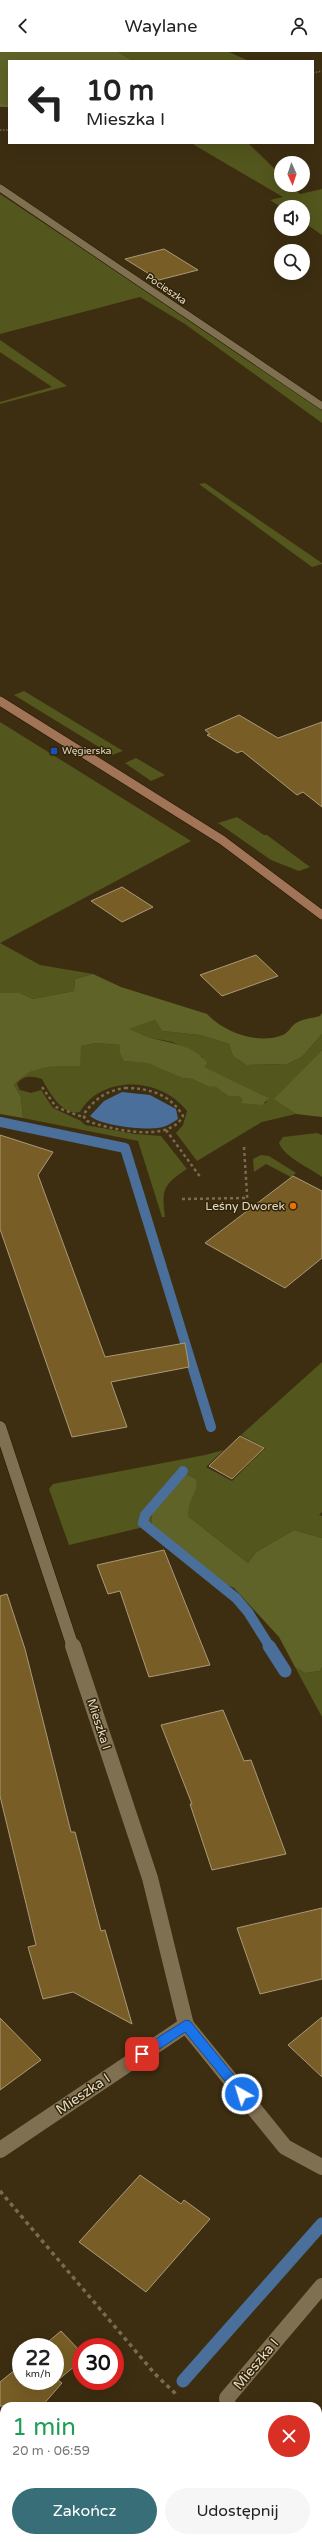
<!DOCTYPE html>
<html lang="pl">
<head>
<meta charset="utf-8">
<style>
  :root { --surface:#fff; --page:#f6f6f6; --text:#222; --muted:#767676; --accent:#386e77 }
  body { margin:0; font-family:"Varela Round",sans-serif; background:var(--page); color:var(--text); height:100vh; display:flex; flex-direction:column; font-size:15px; white-space:nowrap }
  * { box-sizing:border-box; margin:0 }
  p { font-size:13px; color:var(--muted) }
  .icon { flex:none; width:22px; height:22px; fill:none; stroke:currentColor; stroke-width:2; stroke-linecap:round; stroke-linejoin:round }
  .map { position:relative; flex:1; overflow:hidden }
  .sheet { position:absolute; left:0px; top:2350px; width:322px; height:140px; display:flex; flex-direction:column; background:var(--surface); border-radius:12px 12px 0 0; box-shadow:0 4px 16px #0002 }
  .sheet>* { flex:none }
  .top-card { position:absolute; left:8px; top:8px; width:306px; height:84px; border-radius:0px; box-shadow:0 4px 16px #0002; background:#fff; color:var(--text); overflow:hidden }
  .needle { width:26px; rotate:177deg }
  .buttons { position:absolute; left:274px; top:104px; display:grid; gap:8px }
  .buttons a { display:grid; place-items:center; width:36px; height:36px; border-radius:50%; background:var(--surface); box-shadow:0 4px 16px #0002; font-size:20px }
  .speed { position:absolute; left:12px; top:2286px; display:flex; gap:8px; font-size:20px; font-weight:700; text-align:center }
  .speed>* { display:grid; place-content:center; width:52px; height:52px; border-radius:50%; background:var(--surface); box-shadow:0 4px 16px #0002; line-height:1 }
  .speed small { font-size:10px; font-weight:400 }
  .speed .limit { border:6px solid #d22; background:#fff; color:#111 }
  .pin { position:absolute; display:grid; place-items:center; width:34px; height:34px; color:#fff; margin:-17px; border-radius:8px; box-shadow:0 2px 6px #0006 }
  .me { position:absolute; width:44px; margin:-22px; rotate:321deg; stroke-linejoin:round; filter:drop-shadow(0 0 3px #0008) }
  .turn { display:flex; align-items:center; gap:14px; height:84px; padding:0 12px; font-size:18px }
  .turn .icon { width:52px; height:52px; stroke-width:2.5 }
  .turn b { display:block; font-size:28px; line-height:34px }
  .round { display:grid; place-items:center; flex:none; width:42px; height:42px; border-radius:21px; background:var(--page) }
  .summary { display:flex; align-items:center; justify-content:space-between; height:68px; padding:0 12px }
  h1 { font-size:24px; font-weight:600; line-height:30px; color:#1e9e55 }
  .button { display:flex; gap:8px; margin-top:auto; padding:8px 12px }
  .button a { flex:1; height:46px; border-radius:24px; background:var(--accent); color:#fff; font-size:16px; font-weight:600; line-height:46px; text-align:center }
  .button a+a { background:var(--page); color:var(--text) }
  header { display:flex; justify-content:space-between; align-items:center; height:52px; padding:0 12px; background:var(--surface); font-size:18px; font-weight:600 }
  .map>svg:first-child { display:block }
</style>
</head>
<body>
<header><svg class="icon" aria-label="back" viewBox="0 0 24 24"><path d="M15 5l-7 7 7 7"/></svg>Waylane<svg class="icon" aria-label="person" viewBox="0 0 24 24"><circle cx="12" cy="8" r="4"/><path d="M4 21q1-7 8-7t8 7"/></svg></header>
<div class="map">
<svg width="322" height="2490" viewBox="0 0 322 2490">
  <rect width="100%" height="100%" fill="#3d2e11"/>
  <g fill="#53561d">
    <path d="M118,0H229L249,9H133Z"/>
    <path d="M191,91H248L281,123V133H291L300,142L322,137V183L303,170V155H281L270,148L283,145Z"/>
    <path d="M0,142L322,356V371L185,272L140,245L0,282Z"/>
    <path d="M0,288L67,334L0,352V350L52,335L0,300Z"/>
    <path d="M205,431L322,511V512L312,515L199,432Z"/>
    <path d="M24,639L123,699L112,703L14,643Z"/>
    <path d="M0,670L191,789L0,891Z"/>
    <path d="M136,706L165,723L151,729L125,711Z"/>
    <path d="M237,765L264,783H267L310,815L299,819L271,808L218,771Z"/>
    <path d="M0,891L40,913L93,922L75,927L74,939L33,947L20,941H0Z"/>
    <path d="M155,968L162,979L200,983L229,992L233,1004L246,1013L287,1012L302,1005L322,982V998L275,1047L296,1062L262,1070L197,1109L176,1081L183,1073L187,1059C161,1025 102,1022 80,1060C62,1064 49,1040 42,1027C31,1024 24,1023 17,1032L20,1038L31,1041L41,1038L53,1056L81,1069L85,1073L135,1082L161,1084L187,1117C164,1132 161,1137 165,1165H162L138,1089L23,1066L21,1045L14,1033L23,1024L40,1015L51,1014L81,994L96,991L120,993L124,1009L148,1010L182,1026L192,1027L209,1035L215,1033L228,1044H239L242,1047L241,1051H266L267,1045L203,1015V1005L172,990L147,985L128,977Z"/>
    <path d="M317,1081L322,1083V1125C310,1116 284,1105 279,1091L283,1085Z"/>
    <path d="M261,1103L269,1104L296,1121L291,1125L266,1112L254,1120L253,1107Z"/>
    <path d="M322,1310V1460L319,1463L322,1464V1486L294,1478L256,1500L248,1511L189,1465L187,1456L197,1432L151,1454L152,1473L69,1493L49,1437L53,1432L205,1403L224,1398L206,1415L232,1429L265,1396L241,1383Z"/>
    <path d="M295,1615L305,1621L320,1619L322,1615V1665Z"/>
    <path d="M0,2427L4,2429V2486H74L72,2490H0Z"/>
    <path d="M142,2486H305L310,2490H142Z"/>
  </g>
  <g fill="#5f6328">
    <path d="M0,0H118L133,9H9V55H0Z"/>
    <path d="M93,922L121,935L207,962C224,980 257,993 283,983C289,980 291,974 296,971C302,967 313,966 320,964L322,961V982L302,1005L287,1012L246,1013L233,1004L229,992L200,983L162,979L155,968L129,977C135,979 142,983 148,985C167,991 196,993 207,1011L204,1015L267,1045L269,1046L262,1053L241,1051L242,1047L239,1044H228L215,1034L209,1035L192,1027L182,1026L148,1011L124,1009L120,1001V993L96,991L81,994L80,1014C54,1014 32,1012 14,1033L21,1045L23,1066L0,1062V941H20L33,947L74,939L75,927Z"/>
    <path d="M322,998V1065L296,1062L274,1047Z"/>
    <path d="M184,1422L196,1427C200,1440 185,1449 189,1465L248,1511L256,1500L294,1478L322,1486V1615L320,1619L305,1621L295,1615L279,1585L234,1536L221,1530L152,1473L151,1454L172,1431Z"/>
  </g>
  <path fill="#496f9a" d="M122,1040L150,1043L176,1057L178,1067C172,1071 166,1075 158,1076C142,1078 102,1074 90,1064L104,1049Z"/>
  <g fill="none" stroke-linecap="round" stroke-linejoin="round">
    <g stroke="#496f9a" stroke-width="10">
      <path d="M0,1070L125,1096L211,1375"/>
      <path d="M183,1419L145,1463L143,1471L236,1546L248,1560L270,1595"/>
    </g>
    <g stroke="#496f9a" stroke-width="13">
      <path d="M269,1594L285,1619"/>
      <path d="M183,2329L322,2172"/>
      <path d="M265,2486L268,2490"/>
    </g>
  </g>
  <g fill="#785e26" stroke="#aa9979">
    <path d="M164,197L198,218L159,228L125,207Z"/>
    <path d="M239,663L278,686L322,670V755L303,740L297,743L242,699L237,701L207,683L210,682L205,678Z"/>
    <path d="M122,835L153,855L122,870L91,849Z"/>
    <path d="M256,903L278,924L222,944L200,923Z"/>
    <path d="M0,1083L53,1100L38,1123L105,1305L185,1291L189,1315L111,1330L127,1375L72,1385L0,1177Z"/>
    <path d="M293,1124L322,1139V1206L285,1236L205,1191Z"/>
    <path d="M240,1384L264,1396L232,1427L209,1414Z"/>
    <path d="M164,1498L210,1613L149,1625L120,1539L108,1542L97,1513Z"/>
    <path d="M7,1542L25,1597L71,1780H75L101,1879L105,1878L132,1972L73,1940L43,1947L28,1895L36,1893L0,1744V1544Z"/>
    <path d="M223,1658L244,1709L251,1708L286,1802L212,1818L190,1752H192L161,1673Z"/>
    <path d="M322,1856V1927L260,1942L237,1876Z"/>
    <path d="M322,1965V2025L288,1993Z"/>
    <path d="M0,1966L41,2008L0,2038Z"/>
    <path d="M140,2123L181,2152L184,2148L210,2167L146,2240L79,2190Z"/>
    <path d="M61,2279L81,2300V2309L58,2328L62,2331L42,2354H0V2330L21,2313V2329H55V2295H42Z"/>
  </g>
  <g fill="none" stroke-linecap="round" stroke-linejoin="round">
    <g stroke="#231600" stroke-width="8">
      <path id="street-far2" d="M0,136L322,354"/>
    </g>
    <g stroke="#231600" stroke-width="13">
      <path id="street-far1" d="M0,1375L73,1595"/>
    </g>
    <g stroke="#231600" stroke-width="16">
      <g id="street">
        <path d="M186,1973L285,2095L322,2115"/>
        <path d="M0,2098L186,1973L150,1826L73,1594"/>
        <path d="M228,2354L227,2346L322,2234"/>
        <path d="M318,2478L322,2481"/>
      </g>
    </g>
    <g stroke="#231600" stroke-width="10">
      <path id="secondary" d="M0,649L222,788L322,863"/>
    </g>
    <g stroke="#786b52" stroke-width="1.5" stroke-dasharray="1.5 1.5" stroke-linecap="butt">
      <path d="M313,21L322,19"/>
      <path d="M0,53L9,54"/>
      <path d="M0,78H9"/>
    </g>
    <g stroke="#786b52" stroke-width="2.5" stroke-dasharray="3 3" stroke-linecap="butt">
      <path d="M42,1035L56,1055L85,1066"/>
      <path d="M125,1036C149,1036 170,1042 183,1064C169,1092 110,1077 87,1069L83,1063C95,1047 105,1039 125,1036Z"/>
      <path d="M166,1078L201,1126"/>
      <path d="M244,1095L248,1158"/>
      <path d="M182,1147L247,1146"/>
    </g>
    <path stroke="#786b52" stroke-width="3.5" stroke-dasharray="4 4" stroke-linecap="butt" d="M0,2139L155,2322L177,2343"/>
    <use href="#street-far2" stroke="#807052" stroke-width="7"/>
    <use href="#street-far1" stroke="#807052" stroke-width="12"/>
    <use href="#street" stroke="#807052" stroke-width="16"/>
    <use href="#secondary" stroke="#a17357" stroke-width="9"/>
  </g>
  <path fill="#1a73e8" stroke="#114b97" d="M186,1968L190,1969L246,2038V2045H238L185,1980L146,2006H138V1998Z"/>
  <rect fill="#1a4fb4" stroke="#322407" stroke-width="1.5" x="50" y="695" width="8" height="8" rx="2"/>
  <circle fill="#e8710a" stroke="#322407" stroke-width="1.5" cx="293" cy="1154" r="4"/>
  <g text-anchor="middle" dominant-baseline="central" stroke-width="3" stroke-linejoin="round" paint-order="stroke">
    <g font-size="10" fill="#e2dac9" stroke="#322407">
      <text transform="translate(166 237) rotate(34)">Pocieszka</text>
    </g>
    <g font-size="10" fill="#e2dac9" stroke="#322407" text-anchor="start">
      <text x="62" y="699">Węgierska</text>
    </g>
    <g font-size="12" fill="#e2dac9" stroke="#322407" text-anchor="end">
      <text x="285" y="1154">Leśny Dworek</text>
    </g>
    <g font-size="12" fill="#e2dac9" stroke="#322407">
      <text transform="translate(99 1672) rotate(72)">Mieszka I</text>
    </g>
    <g font-size="14" fill="#e2dac9" stroke="#322407">
      <text transform="translate(83 2042) rotate(-34)">Mieszka I</text>
      <text transform="translate(256 2312) rotate(-50)">Mieszka I</text>
    </g>
  </g>
</svg>
<div class="buttons">
<a><svg class="needle" viewBox="-14 -14 28 28"><path d="M0-13l5 13h-10z" fill="#e53935"/><path d="M0 13l5-13h-10z" fill="#767676"/></svg></a>
<a><svg class="icon" aria-label="sound" viewBox="0 0 24 24"><path d="M4 9h4l5-4v14l-5-4H4zM17 9q2 3 0 6"/></svg></a>
<a><svg class="icon" aria-label="search" viewBox="0 0 24 24"><circle cx="10" cy="10" r="6"/><path d="M15 15l6 6"/></svg></a>
</div>
<div class="speed"><div>22<small>km/h</small></div><div class="limit">30</div></div>
<div class="pin" style="left:142px;top:2002px;background:#d93025"><svg class="icon" aria-label="arrive" viewBox="0 0 24 24"><path d="M6 21V4h12l-3 4 3 4H6"/></svg></div>
<svg class="me" style="left:242px;top:2042px" viewBox="-20 -20 40 40"><circle r="17" fill="#1a73e8" stroke="#fff" stroke-width="3"/><path d="M0-11L8 9 0 5-8 9z" fill="#fff"/></svg>
<div class="top-card">
<div class="turn"><svg class="icon" aria-label="left" viewBox="0 0 24 24"><path d="M17 20v-9H6M10 6l-5 5 5 5"/></svg><div><b>10 m</b>Mieszka I</div></div>
</div>
<section class="sheet">
<div class="summary"><div><h1>1 min</h1><p>20 m · 06:59</p></div><a class="round" style="background:#d93025;color:#fff"><svg class="icon" aria-label="close" viewBox="0 0 24 24"><path d="M6 6l12 12M18 6L6 18"/></svg></a></div>
<div class="button"><a>Zakończ</a><a>Udostępnij</a></div>
</section>
</div>
</body>
</html>
